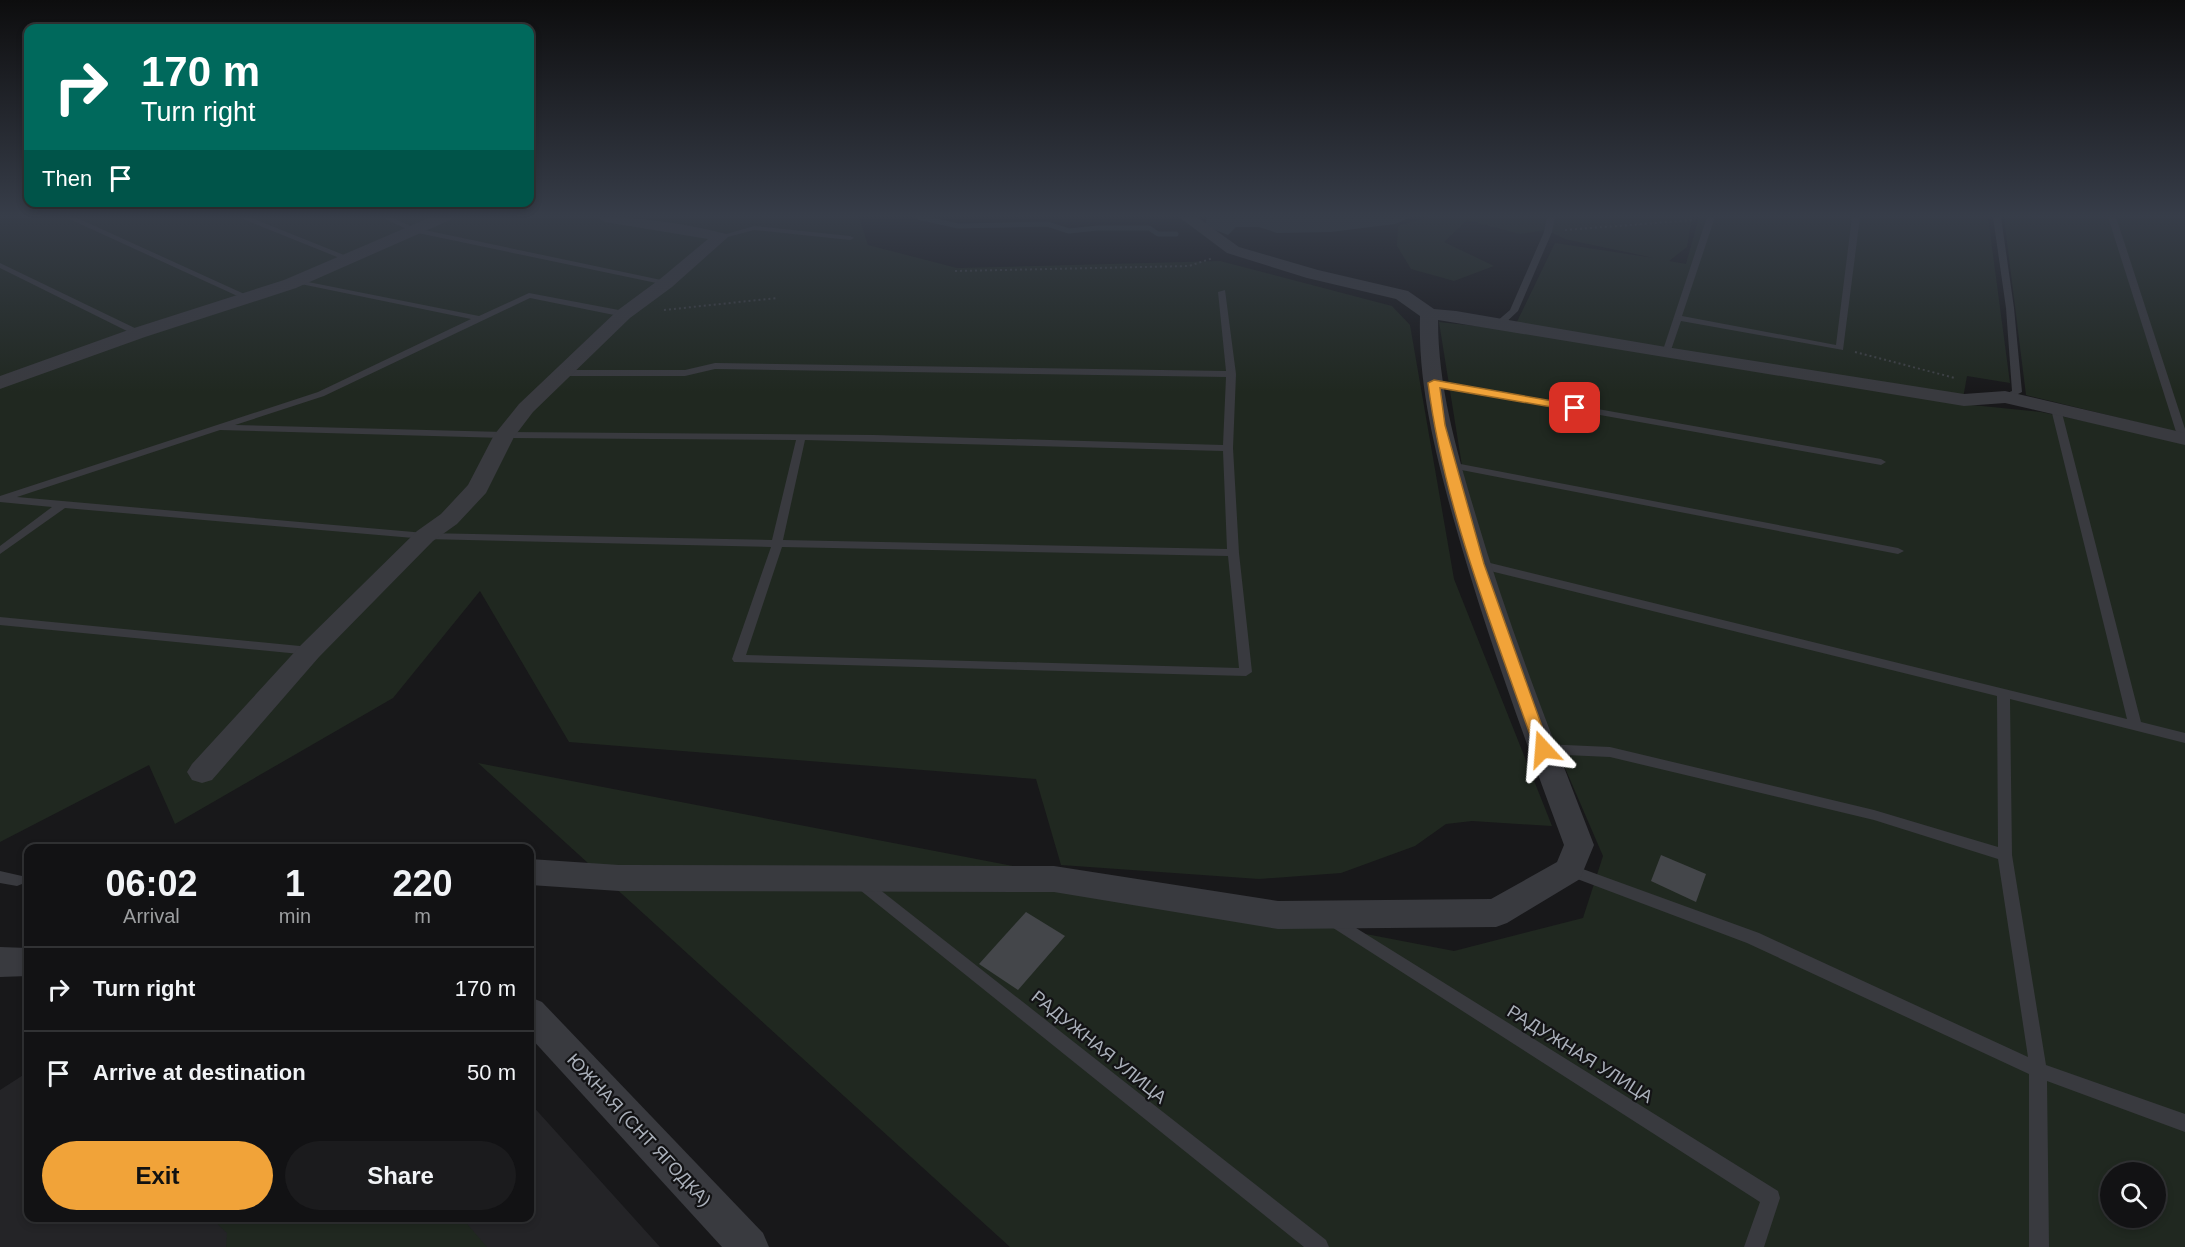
<!DOCTYPE html>
<html lang="en">
<head>
<meta charset="utf-8">
<style>
  :root { --surface:#121214; --page:#1b1b1d; --text:#f1f3f6; --muted:#9c9ea0; --line:#313234; --accent:#f1a339 }
  body { margin:0; font-family:Arial,sans-serif; background:var(--page); color:var(--text); height:100vh; display:flex; flex-direction:column; font-size:22px; white-space:nowrap }
  * { box-sizing:border-box; margin:0 }
  p { font-size:20px; color:var(--muted) }
  .icon { flex:none; width:33px; height:33px; fill:none; stroke:currentColor; stroke-width:2; stroke-linecap:round; stroke-linejoin:round }
  .map { position:relative; flex:1; overflow:hidden }
  .side { position:absolute; left:24px; top:844px; width:510px; height:378px; display:flex; flex-direction:column; background:var(--surface); border-radius:12px; box-shadow:0 3px 9px #0003,0 0 0 2px var(--line) }
  .side>* { flex:none }
  .top-card { position:absolute; left:24px; top:24px; width:510px; height:183px; border-radius:12px; box-shadow:0 3px 9px #0003,0 0 0 2px var(--line); background:#00695c; color:#fff; overflow:hidden }
  .tools { position:absolute; left:2100px; top:1162px; display:grid; gap:12px }
  .tools a { display:grid; place-items:center; width:66px; height:66px; border-radius:50%; background:var(--surface); box-shadow:0 3px 9px #0003,0 0 0 2px var(--line); font-size:30px }
  .pin { position:absolute; display:grid; place-items:center; width:51px; height:51px; color:#fff; margin:-26px; border-radius:12px; box-shadow:0 3px 9px #0006 }
  .me { position:absolute; width:66px; margin:-33px; rotate:341deg; stroke-linejoin:round; filter:drop-shadow(0 0 4px #0008) }
  .turn { display:flex; align-items:center; gap:21px; height:126px; padding:0 18px; font-size:27px }
  .turn .icon { width:78px; height:78px; stroke-width:2.5 }
  .turn b { display:block; font-size:42px; line-height:51px }
  .then { display:flex; align-items:center; height:57px; padding:0 18px; background:#0003; gap:12px; font-size:22px }
  .eta { display:flex; justify-content:space-evenly; align-items:center; height:102px; text-align:center }
  .eta b { font-size:36px; font-weight:600; line-height:42px }
  .cta { display:flex; gap:12px; margin-top:auto; padding:12px 18px }
  .cta a { flex:1; height:69px; border-radius:36px; background:var(--accent); color:#111; font-size:24px; font-weight:600; line-height:69px; text-align:center }
  .cta a+a { background:var(--page); color:var(--text) }
  ul { padding:0; list-style:none }
  li { display:flex; align-items:center; gap:18px; height:84px; padding:0 18px; border-top:2px solid var(--line) }
  li div { flex:1 }
  li b { display:block; font-size:22px }
  li em { font-style:normal }
  .map>svg:first-child { display:block }
</style>
</head>
<body>
<div class="map">
<svg width="2185" height="1247" viewBox="0 0 2185 1247">
  <rect width="100%" height="100%" fill="#18181a"/>
  <path fill="#242427" d="M28,1072V1218H530V1103L660,1247H0V1090Z"/>
  <g fill="#202820" fill-rule="evenodd">
    <path d="M0,217H859L868,245L957,268L1220,261L1392,306L1410,325L1454,579L1552,826L1472,821L1446,824L1415,846L1341,873L1259,879L1061,865L1036,779L569,742L480,591L393,698L175,824L149,765L0,842Z"/>
    <path d="M1429,217H1692L1687,247L1669,261L1686,264L1699,217H1988L2010,383L1967,376L1962,404L2041,412L2185,442V1247H1010L478,763L1454,951L1583,918L1603,856L1478,566L1439,322L1513,330L1555,243L1654,258L1565,239L1546,230L1520,234L1467,220L1444,242L1494,266L1454,281L1411,269L1397,246L1398,226ZM2110,1173H2156V1218H2110Z"/>
    <path d="M2004,217H2185V434L2026,395Z"/>
    <path d="M211,1218H462L487,1247H226L227,1233Z"/>
  </g>
  <path fill="#2e383e" d="M1207,217H1411L1395,224L1331,232L1277,233L1259,227H1236L1228,235L1205,226Z"/>
  <g fill="none" stroke-linecap="round" stroke-linejoin="round">
    <path stroke="#2e383e" stroke-width="5" d="M918,217L958,226L1047,224L1069,231L1098,228H1149L1158,234H1176"/>
  </g>
  <g fill="#44464a">
    <path d="M1661,855L1706,874L1696,902L1651,881Z"/>
    <path d="M1026,912L1065,936L1018,990L979,964Z"/>
  </g>
  <g fill="none" stroke-linecap="round" stroke-linejoin="round">
    <g stroke="#3f4246" stroke-width="2" stroke-dasharray="2 3" stroke-linecap="butt">
      <path d="M1565,230L1695,220"/>
      <path d="M955,271L1189,266L1213,258"/>
      <path d="M664,310L777,298"/>
      <path d="M1855,352L1955,378"/>
    </g>
    <g fill="#393a3f" fill-rule="evenodd">
      <path d="M65,217H75L251,297L244,299Z"/>
      <path d="M238,217H249L354,259L347,261Z"/>
      <path d="M381,217H391L415,228L666,281L670,283L666,285L413,232Z"/>
      <path d="M1547,217H1555L1552,232L1518,311L1502,326H1496V322L1510,310L1544,232Z"/>
      <path d="M1707,217H1715L1682,316L1836,345L1852,217H1860L1843,350L1681,321L1670,353L1669,355H1663L1662,353Z"/>
      <path d="M1993,217H2001L2014,308L2022,392L2008,399H2002V395L2012,391L2006,308Z"/>
      <path d="M2108,217H2116L2185,429V440L2178,438Z"/>
      <path d="M754,226L850,236L854,238L850,240L754,230L720,239L716,237Z"/>
      <path d="M0,263L141,331L142,333L135,335L0,268Z"/>
      <path d="M293,279L479,316L529,293L624,311L628,314L624,317L530,298L324,396L235,425L504,432L874,435L1223,445L1226,377L715,369L685,376H561L556,373L561,370H685L715,363L1226,371L1218,292L1225,290L1236,374L1233,448L1239,553L1252,672L1246,676L734,662L732,659L771,547L425,539L65,508L0,554V546L52,507L0,502V496L318,392L471,319L296,283L292,281ZM220,430L504,438L796,440L772,540L425,533L17,497ZM805,440L1223,451L1227,549L783,540ZM782,547L1228,556L1239,668L746,655Z"/>
      <path d="M1434,380L1881,459L1886,462L1881,465L1431,385L1429,383Z"/>
      <path d="M2056,406L2061,409L2141,722L2185,733V743L2010,699L2012,855L2046,1065L2185,1114V1132L2047,1081L2049,1247H2029V1074L1747,943L1564,874L1562,870L1564,866L1569,864L1759,933L2028,1057L1998,859L1874,820L1610,757L1543,754L1538,752L1536,749L1538,746L1543,744L1610,747L1874,810L1998,847L1997,696L1478,568L1472,564L1478,560L2127,719L2051,409Z"/>
      <path d="M1450,462L1898,548L1904,551L1898,554L1446,467V463Z"/>
      <path d="M0,617L310,647L316,651L310,655L0,625Z"/>
      <path d="M0,871L22,876L24,880L22,884L17,886L0,883Z"/>
      <path d="M860,876L865,878L1326,1240L1329,1247H1304L855,886L853,882L855,878Z"/>
      <path d="M1332,913L1778,1191L1780,1198L1764,1247H1744L1760,1202L1327,924L1324,919L1327,914Z"/>
    </g>
    <g fill="#393a3f" fill-rule="evenodd">
      <path d="M431,217H452L450,220L296,288L145,337L0,389V376L131,329L284,280Z"/>
      <path d="M597,217C641,217 683,223 726,234L728,237L672,287L630,318L533,412L514,437L486,493L457,524L433,541L319,657L212,780L202,783L192,780L187,772L192,764L301,645L417,531L441,514L468,485L494,435L519,404L618,310L660,279L708,239L605,222Z"/>
      <path d="M1179,217H1197L1239,247L1318,270L1408,291L1434,309L1456,311L1666,347L1964,394L2005,391L2185,433V445L2005,403L1964,406L1438,320C1438,387 1457,452 1476,516C1509,628 1552,736 1594,845L1580,879L1507,923L1496,927L1278,929L1054,892L619,891L530,885V859L619,865L1054,866L1278,901L1491,899L1557,862L1564,845C1524,737 1484,628 1453,517C1435,451 1418,385 1420,316L1396,299L1307,278L1227,253Z"/>
      <path d="M0,947L28,948V976L0,977Z"/>
      <path d="M530,997L542,1002L763,1233L769,1247H722L530,1037Z"/>
    </g>
  </g>
  <linearGradient id="sky" x2="0" y2="1"><stop stop-color="#0d0d0e"/><stop offset="0.55" stop-color="#373d49"/><stop offset="1" stop-color="#373d49" stop-opacity="0"/></linearGradient>
  <rect width="2185" height="392" fill="url(#sky)"/>
  <path fill="#f1a339" stroke="#9d6a25" stroke-width="1.5" d="M1434,380L1575,405L1580,408L1575,411L1440,388L1445,425L1484,564L1550,749L1548,753H1537L1535,749C1494,630 1444,509 1428,383Z"/>
  <g text-anchor="middle" dominant-baseline="central" stroke-width="4.5" stroke-linejoin="round" paint-order="stroke">
    <g font-size="18" fill="#aab0ba" stroke="#131315">
      <text transform="translate(1099 1047) rotate(39)">РАДУЖНАЯ УЛИЦА</text>
      <text transform="translate(1580 1054) rotate(32)">РАДУЖНАЯ УЛИЦА</text>
      <text transform="translate(639 1130) rotate(47)">ЮЖНАЯ (СНТ ЯГОДКА)</text>
    </g>
  </g>
</svg>
<div class="tools">
<a><svg class="icon" aria-label="search" viewBox="0 0 24 24"><circle cx="10" cy="10" r="6"/><path d="M15 15l6 6"/></svg></a>
</div>
<div class="pin" style="left:1575px;top:408px;background:#d93025"><svg class="icon" aria-label="arrive" viewBox="0 0 24 24"><path d="M6 21V4h12l-3 4 3 4H6"/></svg></div>
<svg class="me" style="left:1543px;top:749px" viewBox="-20 -20 40 40"><path d="M0-17L14 15 0 8-14 15z" fill="#f1a339" stroke="#fff" stroke-width="4"/></svg>
<div class="top-card">
<div class="turn"><svg class="icon" aria-label="right" viewBox="0 0 24 24"><path d="M7 20v-9h11M14 6l5 5-5 5"/></svg><div><b>170 m</b>Turn right</div></div>
<div class="then">Then<svg class="icon" aria-label="arrive" viewBox="0 0 24 24"><path d="M6 21V4h12l-3 4 3 4H6"/></svg></div>
</div>
<section class="side">
<div class="eta">
<div><b>06:02</b><p>Arrival</p></div>
<div><b>1</b><p>min</p></div>
<div><b>220</b><p>m</p></div>
</div>
<ul>
<li><svg class="icon" aria-label="right" viewBox="0 0 24 24"><path d="M7 20v-9h11M14 6l5 5-5 5"/></svg><div><b>Turn right</b></div><em>170 m</em></li>
<li><svg class="icon" aria-label="arrive" viewBox="0 0 24 24"><path d="M6 21V4h12l-3 4 3 4H6"/></svg><div><b>Arrive at destination</b></div><em>50 m</em></li>
</ul>
<div class="cta"><a>Exit</a><a>Share</a></div>
</section>
</div>
</body>
</html>
